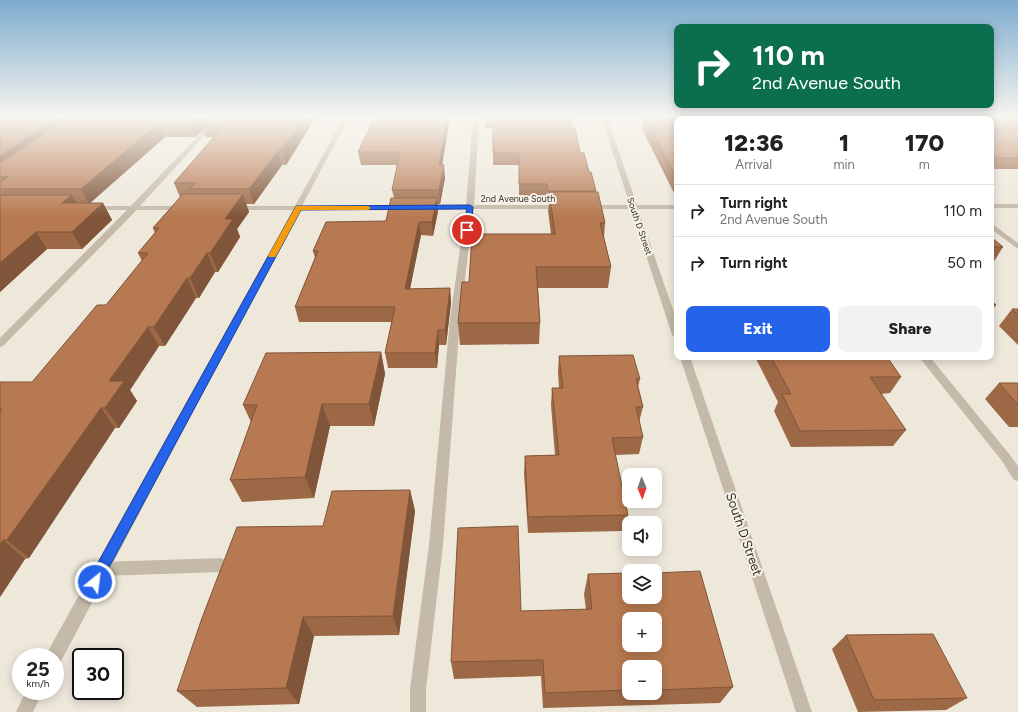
<!DOCTYPE html>
<html lang="en">
<head>
<meta charset="utf-8">
<style>
  :root { --surface:#fff; --page:#f2f2f2; --text:#222; --muted:#767676; --line:#e0e0e0; --accent:#2563eb }
  body { margin:0; font-family:Figtree,sans-serif; background:var(--page); color:var(--text); height:100vh; display:flex; flex-direction:column; font-size:15px; white-space:nowrap }
  * { box-sizing:border-box; margin:0 }
  p { font-size:13px; color:var(--muted) }
  .icon { flex:none; width:22px; height:22px; fill:none; stroke:currentColor; stroke-width:2; stroke-linecap:round; stroke-linejoin:round }
  .map { position:relative; flex:1; overflow:hidden }
  .side { position:absolute; left:674px; top:116px; width:320px; height:244px; display:flex; flex-direction:column; background:var(--surface); border-radius:8px; box-shadow:0 2px 10px #0003 }
  .side>* { flex:none }
  .guide { position:absolute; left:674px; top:24px; width:320px; height:84px; border-radius:8px; box-shadow:0 2px 10px #0003; background:#0b6e4f; color:#fff; overflow:hidden }
  .needle { width:26px; rotate:178deg }
  .controls { position:absolute; left:622px; top:468px; display:grid; gap:8px }
  .controls a { display:grid; place-items:center; width:40px; height:40px; border-radius:8px; background:var(--surface); box-shadow:0 2px 10px #0003; font-size:20px }
  .speed { position:absolute; left:12px; top:648px; display:flex; gap:8px; font-size:20px; font-weight:700; text-align:center }
  .speed>* { display:grid; place-content:center; width:52px; height:52px; border-radius:50%; background:var(--surface); box-shadow:0 2px 10px #0003; line-height:1 }
  .speed small { font-size:10px; font-weight:400 }
  .speed .limit { border:2px solid #111; border-radius:6px; background:#fff; color:#111 }
  .pin { position:absolute; display:grid; place-items:center; width:34px; height:34px; color:#fff; margin:-17px; border:2px solid #fff; border-radius:50%; box-shadow:0 1px 4px #0007 }
  .me { position:absolute; width:44px; margin:-22px; rotate:29deg; stroke-linejoin:round; filter:drop-shadow(0 0 3px #0008) }
  .turn { display:flex; align-items:center; gap:14px; height:84px; padding:0 12px; font-size:18px }
  .turn .icon { width:52px; height:52px; stroke-width:2.5 }
  .turn b { display:block; font-size:28px; line-height:34px }
  .eta { display:flex; justify-content:space-evenly; align-items:center; height:68px; text-align:center }
  .eta b { font-size:24px; font-weight:800; line-height:28px }
  .primary-button { display:flex; gap:8px; margin-top:auto; padding:8px 12px }
  .primary-button a { flex:1; height:46px; border-radius:8px; background:var(--accent); color:#fff; font-size:16px; font-weight:800; line-height:46px; text-align:center }
  .primary-button a+a { background:var(--page); color:var(--text) }
  ul { padding:0; list-style:none }
  li { display:flex; align-items:center; gap:12px; height:52px; padding:0 12px; border-top:1px solid var(--line) }
  li div { flex:1 }
  li b { display:block; font-size:15px }
  li em { font-style:normal }
  .map>svg:first-child { display:block }
</style>
</head>
<body>
<div class="map">
<svg width="1018" height="712" viewBox="0 0 1018 712">
  <rect width="100%" height="100%" fill="#eee8db"/>
  <g fill="none" stroke-linecap="round" stroke-linejoin="round">
    <g fill="#c5baa9" fill-rule="evenodd">
      <path d="M218,117H224L207,133L127,220L3,346L0,347V338L121,216L203,131Z"/>
      <path d="M473,117H479L474,207L460,319L443,545L426,689V712H410V689L429,545L450,319L466,207Z"/>
      <path d="M919,357H930L1010,455L1018,466V481L1014,480L1002,461Z"/>
      <path d="M221,558L226,560L228,565L226,570L221,572L102,576L97,574L95,569L97,564L102,562Z"/>
    </g>
    <g fill="#c5baa9" fill-rule="evenodd">
      <path d="M344,117H349L302,206H402L406,208L402,210H300L60,663L55,664V657H46L48,651L293,210H234L230,208L234,206H295Z"/>
      <path d="M601,117H607L637,205H677V209H638L677,321V338L672,335L631,209H588L584,207L588,205H630Z"/>
      <path d="M858,117H864L865,119H859Z"/>
      <rect x="991" y="204" width="27" height="4"/>
      <path d="M423,205H562L566,207L562,209H426L422,207Z"/>
      <path d="M89,206H184L188,208L184,210H92L88,208Z"/>
      <path d="M991,223L1018,243V249L991,229Z"/>
      <path d="M680,357H690L812,712H796Z"/>
      <path d="M26,691H43L33,712H16Z"/>
    </g>
  </g>
  <g fill="#9d6846" fill-rule="evenodd">
    <path d="M0,117H316L286,165H282L254,204H246L249,212L237,229L240,237L218,272H215L199,298H196L165,346H159L130,390L137,401L119,428H115L29,558L25,559L0,597V382H32L106,305L142,261L138,253L155,233L153,228L180,197L174,183L214,137H206L203,130L195,137H165L90,203H103L112,220L82,249H47L0,292Z"/>
    <path d="M450,117L442,165L445,178L440,204H438V211L433,236L421,235L410,289L450,288L451,303L446,345H439L437,368H388L385,353L392,322H299L295,307L315,258L313,251L386,221L394,198L392,190L398,165H361L358,152Z"/>
    <path d="M485,117H568L580,153L589,172L596,192L605,223L604,237L611,267L608,288H538L540,323L539,344L460,345L458,323L469,282L551,234L548,211L549,204H547V196H519V165H493V128H485Z"/>
    <path d="M644,117H851L852,119H677V196L675,195L642,129Z"/>
    <path d="M892,117H1018V169H991V119H894Z"/>
    <path d="M991,237L1003,247L993,263H991Z"/>
    <path d="M991,300L996,305L991,312Z"/>
    <path d="M1012,309H1018V345L999,326Z"/>
    <path d="M381,352L385,374L374,426H330L314,498L242,502L230,480L251,422L243,405Z"/>
    <path d="M559,356L640,379L638,387L643,407L639,422L643,437L639,454L615,455L628,515L623,531L528,533L524,473L525,456L555,455L551,405L552,388H559L558,372Z"/>
    <path d="M755,357H887L901,377L890,393L881,394L906,430L893,446L791,447L774,411L778,402Z"/>
    <path d="M999,383H1018V427H1009L985,399Z"/>
    <path d="M410,490L415,511L399,635L314,636L299,704L197,707L177,691L323,526Z"/>
    <path d="M588,574L733,687L720,703L543,708L541,676L454,679L451,662L521,611L586,610L584,594ZM629,667H655V693H629Z"/>
    <path d="M846,635L967,698L946,710L858,712L832,649Z"/>
  </g>
  <g fill="#805539">
    <path d="M58,117H84L0,176V156Z"/>
    <path d="M197,117H215L201,123L203,130L195,137L190,123Z"/>
    <path d="M304,117H316L286,165L282,150Z"/>
    <path d="M447,117H450L440,178L439,165Z"/>
    <path d="M753,117H758V119H751Z"/>
    <path d="M159,123L165,137L89,204L81,189Z"/>
    <path d="M278,151L282,165L254,204L249,189Z"/>
    <path d="M444,165L445,178L440,204L439,190Z"/>
    <path d="M243,194L249,212L237,229L240,237L218,272L210,253L225,219Z"/>
    <path d="M72,195L81,212L62,203Z"/>
    <path d="M437,198L438,211L433,236L432,222Z"/>
    <path d="M103,203L112,220L82,249L72,232Z"/>
    <path d="M419,222L421,235L407,303L405,289Z"/>
    <path d="M36,232L47,249L0,292V263Z"/>
    <path d="M207,253L215,272L199,298L190,278Z"/>
    <path d="M187,278L196,298L165,346L154,327Z"/>
    <path d="M450,288L451,303L446,345L445,330Z"/>
    <path d="M148,327L159,346L130,390L137,401L119,428L105,408L109,381Z"/>
    <path d="M438,330L439,345L437,368L435,353Z"/>
    <path d="M381,352L385,374L374,426L369,404Z"/>
    <path d="M322,404L330,426L314,498L305,477Z"/>
    <path d="M101,408L115,428L29,558L7,540Z"/>
    <path d="M410,490L415,511L399,635L393,616Z"/>
    <path d="M3,540L25,559L0,597V545Z"/>
    <path d="M303,617L314,636L299,704L286,688Z"/>
  </g>
  <g fill="#b77951" stroke="#805539" fill-rule="evenodd">
    <path d="M0,117H58L0,156Z"/>
    <path d="M69,117H197L190,123H159L81,189H0V182L8,177H0V163Z"/>
    <path d="M207,117H304L282,150L278,151L249,189H190L195,183H174L226,123H201Z"/>
    <path d="M375,117H447L439,165H444L439,190H392L400,152H358Z"/>
    <path d="M493,117H568V118H570L572,128H575L580,153H584L589,172H591L596,191H548L547,184H519V153H493Z"/>
    <path d="M645,117H753L751,119H677V179Z"/>
    <path d="M764,117H851L852,119H766Z"/>
    <path d="M911,117H1013L1018,120V124H1015L1018,126V158H991V119H913Z"/>
    <path d="M549,192H598L605,223H600L611,267H536L540,323H458L462,282H469L472,234H555Z"/>
    <path d="M183,194H243L225,219H233L210,253H207L190,278H187L154,327H148L109,381H124L105,408H101L7,540H3L0,545V412L2,409H0V382H32L97,305H106L148,253H138L159,228H153Z"/>
    <path d="M0,195H72L62,203H103L72,232H36L0,263Z"/>
    <path d="M391,198H437L432,222H419L405,289L450,288L445,330H438L435,353H385L395,307H295L318,251H313L326,222L386,221Z"/>
    <path d="M991,237L1003,247H991Z"/>
    <path d="M991,300L996,305H991Z"/>
    <path d="M1012,309H1018V315Z"/>
    <path d="M381,352L369,404H322L305,477L230,480L257,405H243L266,353Z"/>
    <path d="M633,355L640,379H636L643,407H636L643,437L612,438L628,515L528,517L525,456L559,455L552,388H563L559,356Z"/>
    <path d="M771,357H887L901,377H870L906,430L800,431L782,394H791Z"/>
    <path d="M999,383H1018V405Z"/>
    <path d="M410,490L393,616L303,617L286,688L177,691L202,618L237,527L323,526L332,491Z"/>
    <path d="M518,526L521,611L592,609L588,574L629,573V597H655V573L700,571L733,687L655,690V667H629V690L545,693L543,660L451,662L458,528ZM629,619H655V645H629Z"/>
    <path d="M933,634L967,698L874,700L846,635Z"/>
  </g>
  <linearGradient id="sky" x2="0" y2="1"><stop stop-color="#7dacce"/><stop offset="0.54" stop-color="#f7f5ef"/><stop offset="1" stop-color="#f7f5ef" stop-opacity="0"/></linearGradient>
  <rect width="1018" height="217" fill="url(#sky)"/>
  <path fill="#2563eb" stroke="#184099" d="M470,205L473,207L471,230L467,232L464,230L467,209L301,210L99,586L95,588L90,586L88,582L90,577L296,206Z"/>
  <path fill="#f59e0b" d="M296,206H368L371,208L368,210H301L276,256L275,257H269L268,256Z"/>
  <g text-anchor="middle" dominant-baseline="central" stroke-width="4" stroke-linejoin="round" paint-order="stroke">
    <g font-size="9" fill="#332d28" stroke="#f7f2e7">
      <text x="518" y="198">2nd Avenue South</text>
      <text transform="translate(640 226) rotate(71)">South D Street</text>
    </g>
    <g font-size="13" fill="#332d28" stroke="#f7f2e7">
      <text transform="translate(744 534) rotate(71)">South D Street</text>
    </g>
  </g>
</svg>
<div class="controls">
<a><svg class="needle" viewBox="-14 -14 28 28"><path d="M0-13l5 13h-10z" fill="#e53935"/><path d="M0 13l5-13h-10z" fill="#767676"/></svg></a>
<a><svg class="icon" aria-label="sound" viewBox="0 0 24 24"><path d="M4 9h4l5-4v14l-5-4H4zM17 9q2 3 0 6"/></svg></a>
<a><svg class="icon" aria-label="layers" viewBox="0 0 24 24"><path d="M12 4l9 5-9 5-9-5zM3 14l9 5 9-5"/></svg></a>
<a>+</a>
<a>−</a>
</div>
<div class="speed"><div>25<small>km/h</small></div><div class="limit">30</div></div>
<div class="pin" style="left:467px;top:230px;background:#d93025"><svg class="icon" aria-label="arrive" viewBox="0 0 24 24"><path d="M6 21V4h12l-3 4 3 4H6"/></svg></div>
<svg class="me" style="left:95px;top:582px" viewBox="-20 -20 40 40"><circle r="17" fill="#2563eb" stroke="#fff" stroke-width="3"/><path d="M0-11L8 9 0 5-8 9z" fill="#fff"/></svg>
<div class="guide">
<div class="turn"><svg class="icon" aria-label="right" viewBox="0 0 24 24"><path d="M7 20v-9h11M14 6l5 5-5 5"/></svg><div><b>110 m</b>2nd Avenue South</div></div>
</div>
<section class="side">
<div class="eta">
<div><b>12:36</b><p>Arrival</p></div>
<div><b>1</b><p>min</p></div>
<div><b>170</b><p>m</p></div>
</div>
<ul>
<li><svg class="icon" aria-label="right" viewBox="0 0 24 24"><path d="M7 20v-9h11M14 6l5 5-5 5"/></svg><div><b>Turn right</b><p>2nd Avenue South</p></div><em>110 m</em></li>
<li><svg class="icon" aria-label="right" viewBox="0 0 24 24"><path d="M7 20v-9h11M14 6l5 5-5 5"/></svg><div><b>Turn right</b></div><em>50 m</em></li>
</ul>
<div class="primary-button"><a>Exit</a><a>Share</a></div>
</section>
</div>
</body>
</html>
